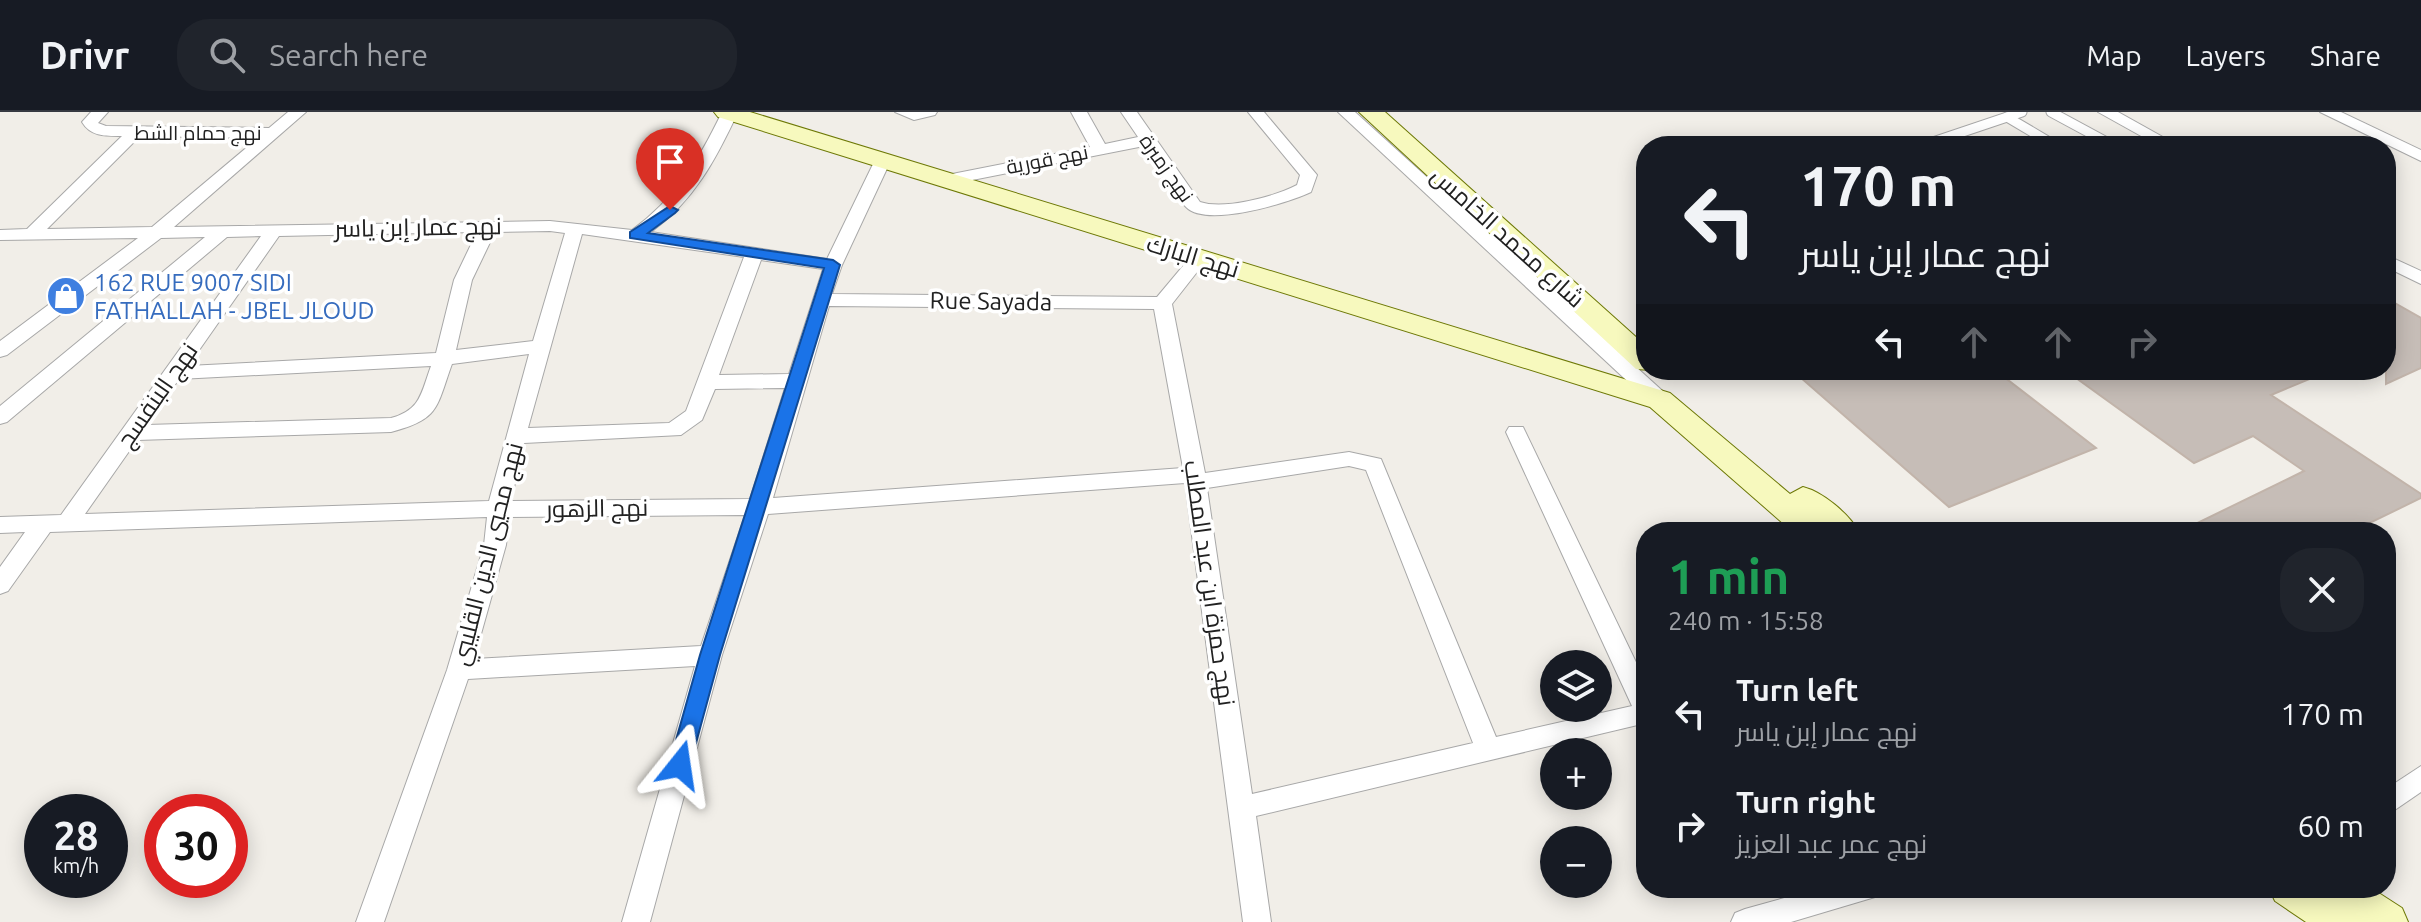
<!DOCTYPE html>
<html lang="en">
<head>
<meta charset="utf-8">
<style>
  :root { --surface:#171b24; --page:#20242c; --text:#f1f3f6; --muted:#9ea1a6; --line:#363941 }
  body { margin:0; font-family:Ubuntu,Cairo,sans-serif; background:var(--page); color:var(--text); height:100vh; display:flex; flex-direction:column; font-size:30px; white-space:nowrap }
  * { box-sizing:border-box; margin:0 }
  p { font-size:26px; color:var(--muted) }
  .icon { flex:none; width:44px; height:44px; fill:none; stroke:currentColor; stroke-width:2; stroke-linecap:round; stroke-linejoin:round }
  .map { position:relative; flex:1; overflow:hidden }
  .details { position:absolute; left:1636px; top:410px; width:760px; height:376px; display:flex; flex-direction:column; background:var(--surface); border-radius:32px; box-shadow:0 4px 20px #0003 }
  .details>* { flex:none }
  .banner { position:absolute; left:1636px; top:24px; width:760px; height:244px; border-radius:32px; box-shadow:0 4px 20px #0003; background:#171b24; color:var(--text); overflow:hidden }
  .buttons { position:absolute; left:1540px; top:538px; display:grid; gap:16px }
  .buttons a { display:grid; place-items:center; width:72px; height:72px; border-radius:50%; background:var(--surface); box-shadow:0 4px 20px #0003; font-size:40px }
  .speed { position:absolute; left:24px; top:682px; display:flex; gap:16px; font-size:40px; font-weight:700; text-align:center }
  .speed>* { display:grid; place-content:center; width:104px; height:104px; border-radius:50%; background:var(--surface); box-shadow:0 4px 20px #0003; line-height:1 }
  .speed small { font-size:20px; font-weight:400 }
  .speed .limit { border:12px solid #d22; background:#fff; color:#111 }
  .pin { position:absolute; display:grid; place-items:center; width:68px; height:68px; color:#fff; margin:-82px -34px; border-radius:50% 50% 50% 0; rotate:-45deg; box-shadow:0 0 8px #0007 }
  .pin .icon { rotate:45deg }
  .me { position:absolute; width:88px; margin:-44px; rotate:15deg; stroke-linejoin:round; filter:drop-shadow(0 0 6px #0008) }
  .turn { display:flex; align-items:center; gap:28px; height:168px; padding:0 32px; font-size:36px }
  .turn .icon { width:104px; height:104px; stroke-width:2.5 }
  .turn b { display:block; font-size:56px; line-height:68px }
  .lanes { display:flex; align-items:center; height:76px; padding:0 32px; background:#0003; justify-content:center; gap:40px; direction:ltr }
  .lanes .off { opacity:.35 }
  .round { display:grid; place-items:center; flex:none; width:84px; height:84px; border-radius:32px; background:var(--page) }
  .overview { display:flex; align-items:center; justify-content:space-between; height:136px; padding:0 32px }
  h1 { font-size:48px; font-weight:700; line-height:60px; color:#1e9e55 }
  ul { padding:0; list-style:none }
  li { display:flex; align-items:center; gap:24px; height:112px; padding:0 32px }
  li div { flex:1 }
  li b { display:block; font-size:30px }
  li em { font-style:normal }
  header { display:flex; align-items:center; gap:48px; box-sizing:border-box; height:112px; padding:0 40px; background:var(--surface); border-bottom:2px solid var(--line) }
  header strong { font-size:38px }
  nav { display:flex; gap:44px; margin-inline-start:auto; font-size:28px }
  .search { width:560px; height:72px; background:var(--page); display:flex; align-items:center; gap:20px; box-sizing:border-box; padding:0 28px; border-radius:32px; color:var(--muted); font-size:30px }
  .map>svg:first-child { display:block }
</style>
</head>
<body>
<header>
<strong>Drivr</strong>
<div class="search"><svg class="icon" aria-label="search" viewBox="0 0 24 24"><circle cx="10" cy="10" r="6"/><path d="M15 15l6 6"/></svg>Search here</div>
<nav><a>Map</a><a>Layers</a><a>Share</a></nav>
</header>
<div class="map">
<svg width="2421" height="810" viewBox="0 0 2421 810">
  <rect width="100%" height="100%" fill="#f1eee8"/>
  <g fill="#c6bdb7" stroke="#c2b4aa" stroke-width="2">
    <path d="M2386,186L2421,206V256L2386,272Z"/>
    <path d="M1792,258H1995L2096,336L1949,395Z"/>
    <path d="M2065,258H2331L2271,283L2421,382V386L2351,420H2179L2304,359L2253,324L2194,351Z"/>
  </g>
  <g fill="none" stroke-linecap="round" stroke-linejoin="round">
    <g stroke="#a8a8a8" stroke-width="11">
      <g id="lane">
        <path d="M2051,0L2114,34"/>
        <path d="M2007,5L2056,34"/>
        <path d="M1921,34L2022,0"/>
      </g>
    </g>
    <g stroke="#a8a8a8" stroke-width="2">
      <g id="street">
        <path d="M91,0H108L98,11L106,14L269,16L288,0H306L174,115L550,109L632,118C676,86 699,48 722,0H738C716,47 694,89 651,120L827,147L875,48L883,43L891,48L842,153L832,182L1157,185L1193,142H1205L1208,146L1172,192L1205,361L1349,340L1381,347L1496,625L1632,594L1506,320L1509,315H1523L1646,571V611L1256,704L1271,810H1243L1185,371L768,402L722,543L650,810H622L695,554L468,567L384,810H356L447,558L484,433L487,405L50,420L8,479L0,482V455L25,420L0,421V405L61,403L261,124L227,125L7,310L0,312V294L205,125L161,126L7,243L0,245V229L138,126L0,128V118L27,117L122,24C106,24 91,25 82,10ZM140,24L258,26L152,115L47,117ZM550,119L565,121L533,229L456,238L472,168L495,120ZM477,120L454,168L436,241L188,254L279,124ZM582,122L744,145L686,299L669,311L528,316ZM761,148L823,157L789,262L719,263ZM829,194L1154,197L1183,356L773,386ZM529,242L489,389L85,402L137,328L391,320C440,307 436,296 452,252ZM431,254C421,281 421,298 391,306L147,313L179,267ZM785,276L750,387L511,389L524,331L681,323L702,308L715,277ZM1349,354L1366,358L1473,631L1252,682L1207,376ZM745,403L701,534L474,547L506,433L509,405Z"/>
        <path d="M895,0H937L935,3L914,8Z"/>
        <path d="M1071,0H1087L1105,32L1138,25L1121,0H1137L1200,90C1224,98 1274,85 1297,73L1300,63L1248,0H1264L1317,63L1311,80C1288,91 1206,116 1186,95C1170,79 1157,53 1144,34L947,73L939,68L947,63L1090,35Z"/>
        <path d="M1338,0H1355L1667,283L1670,288L1667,293H1653Z"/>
        <path d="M2098,0H2118L2179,34H2159Z"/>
        <path d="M2320,0H2341L2421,38V49Z"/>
        <path d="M2386,143L2421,159V172L2386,155Z"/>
        <path d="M2421,654V680L2386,704V677Z"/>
        <path d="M1820,776H1879L1875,785L1791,810H1731L1735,801L1745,797Z"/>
      </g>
    </g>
    <g stroke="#6e7907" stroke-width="2">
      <g id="secondary">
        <path d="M714,0H750L1670,281L1790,382L1803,375C1823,380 1849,402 1859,420H1793L1650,295L718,5Z"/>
        <path d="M1359,0H1385L1646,234V258H1651L1636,257Z"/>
        <path d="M2269,776H2371L2402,796L2408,810H2306L2275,789Z"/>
      </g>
    </g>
    <use href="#lane" stroke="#fff" stroke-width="9"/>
    <use href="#street" fill="#fff" fill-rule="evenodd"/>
    <use href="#secondary" fill="#f7f9be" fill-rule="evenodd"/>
  </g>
  <path fill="#1a73e8" stroke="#114b97" stroke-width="2" d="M670,94L678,98L675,101L648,121L833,148L840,153L720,543L690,653L687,659L680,662L672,659L669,653L700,543L824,156L630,126V120Z"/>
  <defs>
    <g id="shop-disc" transform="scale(2)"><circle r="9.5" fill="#3f7fe0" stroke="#fff"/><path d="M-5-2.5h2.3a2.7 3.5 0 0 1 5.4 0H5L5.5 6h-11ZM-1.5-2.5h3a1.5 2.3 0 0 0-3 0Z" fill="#fff"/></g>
  </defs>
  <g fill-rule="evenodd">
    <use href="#shop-disc" x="66" y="184"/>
  </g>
  <g text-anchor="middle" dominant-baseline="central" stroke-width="7" stroke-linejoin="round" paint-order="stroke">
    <g font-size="20" fill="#212121" stroke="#fff">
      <text x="198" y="20">نهج حمام الشط</text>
      <text transform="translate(1047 47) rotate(-11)">نهج قورية</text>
      <text transform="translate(1167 56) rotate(55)">نهج زمبرة</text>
    </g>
    <g font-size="24" fill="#212121" stroke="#fff">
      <text transform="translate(418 115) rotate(-1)">نهج عمار إبن ياسر</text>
      <text transform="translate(1508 125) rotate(42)">شارع محمد الخامس</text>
      <text transform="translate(1193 144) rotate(17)">نهج البارك</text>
      <text transform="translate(991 189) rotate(1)">Rue Sayada</text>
      <text transform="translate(157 283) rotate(-55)">نهج البنفسج</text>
      <text transform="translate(597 396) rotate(-1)">نهج الزهور</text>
      <text transform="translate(487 442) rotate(-76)">نهج محيي الدين القليبي</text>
      <text transform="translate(1210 471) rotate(82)">نهج حمزة ابن عبد المطلب</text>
    </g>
    <g font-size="24" fill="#366cbe" stroke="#fff" text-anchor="start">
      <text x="94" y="170">162 RUE 9007 SIDI<tspan x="94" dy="28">FATHALLAH - JBEL JLOUD</tspan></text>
    </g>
  </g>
</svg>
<div class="buttons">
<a><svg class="icon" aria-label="layers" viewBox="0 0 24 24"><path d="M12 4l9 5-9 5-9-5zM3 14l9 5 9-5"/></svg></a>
<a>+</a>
<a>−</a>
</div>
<div class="speed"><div>28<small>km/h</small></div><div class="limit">30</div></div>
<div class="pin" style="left:670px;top:98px;background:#d93025"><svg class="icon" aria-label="arrive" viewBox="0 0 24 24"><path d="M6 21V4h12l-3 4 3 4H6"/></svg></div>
<svg class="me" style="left:680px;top:653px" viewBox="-20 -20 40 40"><path d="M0-17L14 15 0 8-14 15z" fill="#1a73e8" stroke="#fff" stroke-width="4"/></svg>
<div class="banner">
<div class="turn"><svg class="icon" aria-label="left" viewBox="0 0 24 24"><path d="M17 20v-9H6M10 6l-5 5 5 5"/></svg><div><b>170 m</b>نهج عمار إبن ياسر</div></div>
<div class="lanes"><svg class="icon" aria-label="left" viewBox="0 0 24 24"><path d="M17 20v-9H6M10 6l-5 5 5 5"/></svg><svg class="icon off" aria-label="ahead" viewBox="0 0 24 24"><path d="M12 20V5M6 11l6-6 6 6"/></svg><svg class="icon off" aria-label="ahead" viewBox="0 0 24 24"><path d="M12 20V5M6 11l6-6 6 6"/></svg><svg class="icon off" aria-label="right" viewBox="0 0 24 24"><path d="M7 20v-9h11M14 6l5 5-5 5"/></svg></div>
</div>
<section class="details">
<div class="overview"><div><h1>1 min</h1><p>240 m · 15:58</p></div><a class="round"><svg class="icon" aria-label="close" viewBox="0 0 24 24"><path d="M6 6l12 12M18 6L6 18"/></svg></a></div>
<ul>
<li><svg class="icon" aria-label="left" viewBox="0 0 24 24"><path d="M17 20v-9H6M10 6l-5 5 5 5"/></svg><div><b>Turn left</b><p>نهج عمار إبن ياسر</p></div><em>170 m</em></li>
<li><svg class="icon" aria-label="right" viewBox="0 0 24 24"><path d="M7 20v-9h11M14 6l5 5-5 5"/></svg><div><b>Turn right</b><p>نهج عمر عبد العزيز</p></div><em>60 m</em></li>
</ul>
</section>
</div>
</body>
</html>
